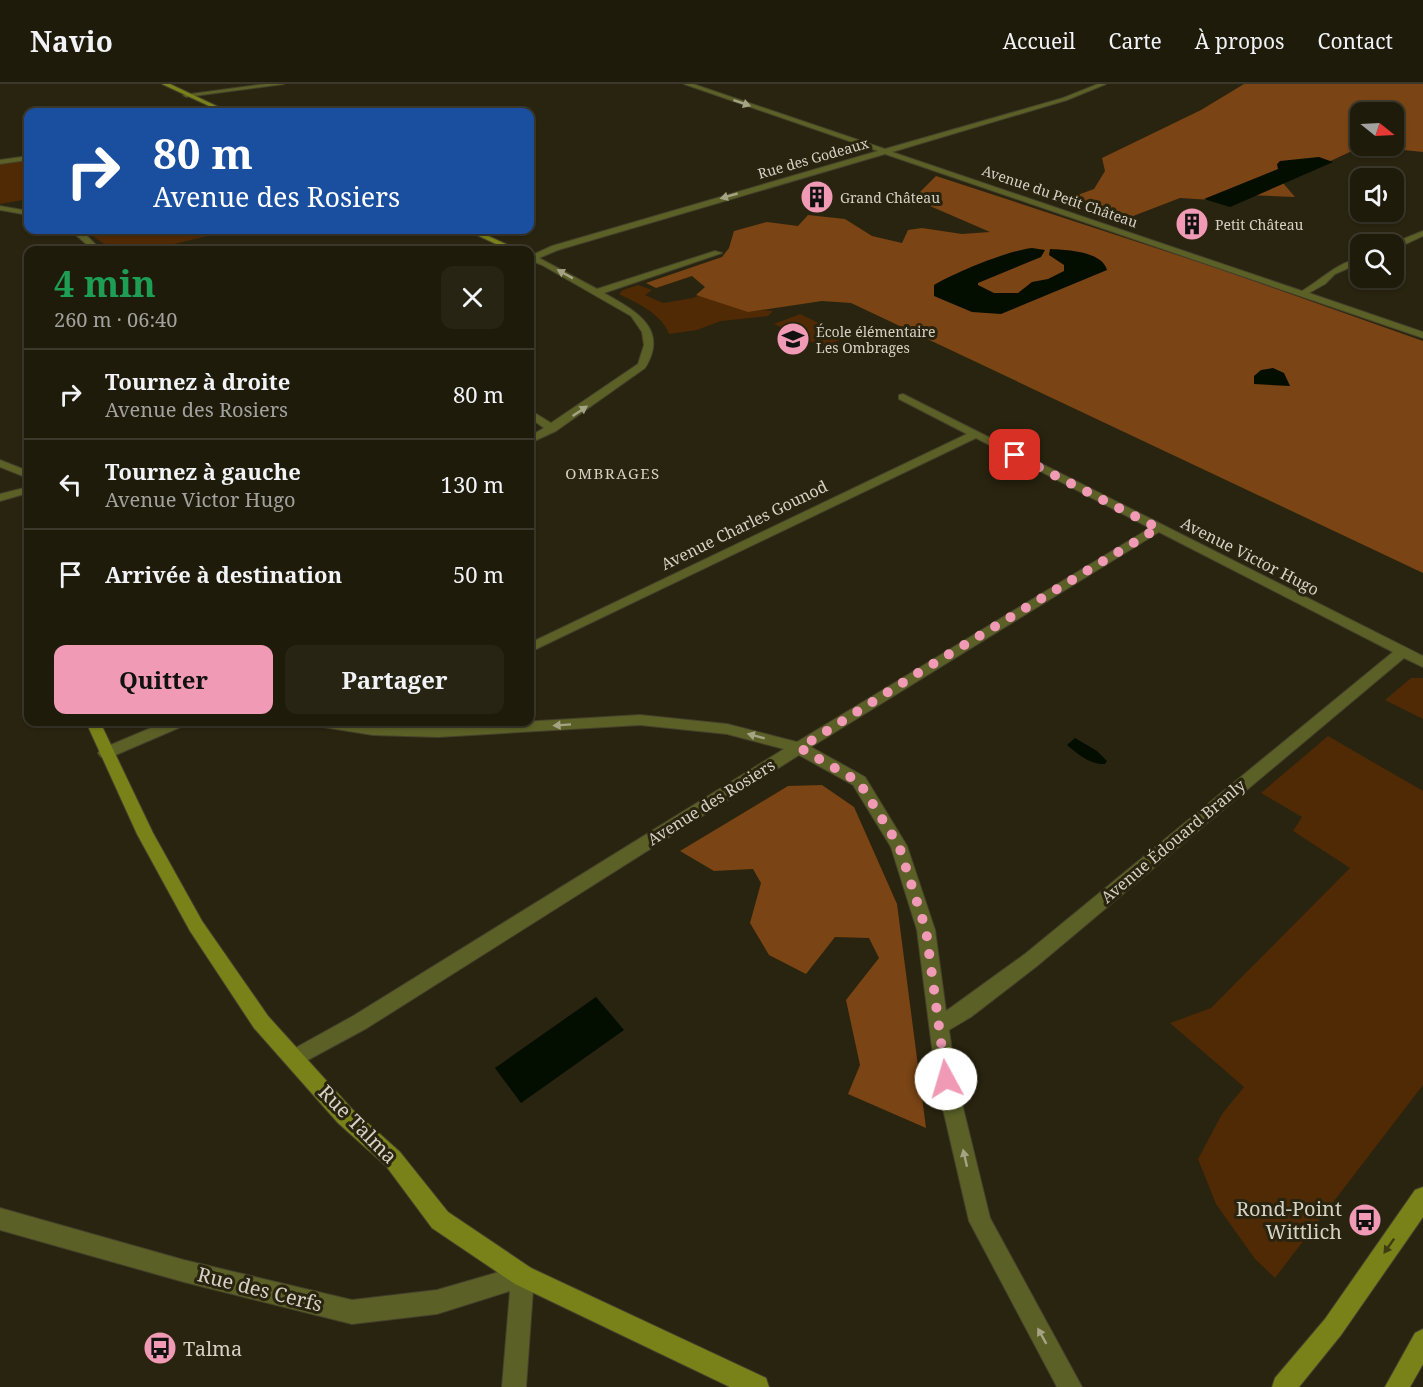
<!DOCTYPE html>
<html lang="fr">
<head>
<meta charset="utf-8">
<style>
  :root { --surface:#1f1b0b; --page:#272414; --text:#f1f3f6; --muted:#a1a19d; --line:#3c392c; --accent:#f09ab5 }
  body { margin:0; font-family:"Noto Serif",serif; background:var(--page); color:var(--text); height:100vh; display:flex; flex-direction:column; font-size:22px; white-space:nowrap }
  * { box-sizing:border-box; margin:0 }
  p { font-size:20px; color:var(--muted) }
  .icon { flex:none; width:33px; height:33px; fill:none; stroke:currentColor; stroke-width:2; stroke-linecap:round; stroke-linejoin:round }
  .map { position:relative; flex:1; overflow:hidden }
  .side { position:absolute; left:24px; top:162px; width:510px; height:480px; display:flex; flex-direction:column; background:var(--surface); border-radius:12px; box-shadow:0 2px 4px #0004,0 0 0 2px var(--line) }
  .side>* { flex:none }
  .banner { position:absolute; left:24px; top:24px; width:510px; height:126px; border-radius:12px; box-shadow:0 2px 4px #0004,0 0 0 2px var(--line); background:#1a4fa0; color:#fff; overflow:hidden }
  .needle { width:39px; rotate:108deg }
  .tools { position:absolute; left:1350px; top:18px; display:grid; gap:12px }
  .tools a { display:grid; place-items:center; width:54px; height:54px; border-radius:12px; background:var(--surface); box-shadow:0 2px 4px #0004,0 0 0 2px var(--line); font-size:30px }
  .pin { position:absolute; display:grid; place-items:center; width:51px; height:51px; color:#fff; margin:-26px; border-radius:12px; box-shadow:0 3px 9px #0006 }
  .me { position:absolute; width:66px; margin:-33px; rotate:354deg; stroke-linejoin:round; filter:drop-shadow(0 0 4px #0008) }
  .turn { display:flex; align-items:center; gap:21px; height:126px; padding:0 30px; font-size:27px }
  .turn .icon { width:78px; height:78px; stroke-width:2.5 }
  .turn b { display:block; font-size:42px; line-height:51px }
  .round { display:grid; place-items:center; flex:none; width:63px; height:63px; border-radius:12px; background:var(--page) }
  .summary { display:flex; align-items:center; justify-content:space-between; height:102px; padding:0 30px }
  h1 { font-size:36px; font-weight:700; line-height:45px; color:#1e9e55 }
  .button { display:flex; gap:12px; margin-top:auto; padding:12px 30px }
  .button a { flex:1; height:69px; border-radius:12px; background:var(--accent); color:#111; font-size:24px; font-weight:700; line-height:69px; text-align:center }
  .button a+a { background:var(--page); color:var(--text) }
  ul { padding:0; list-style:none }
  li { display:flex; align-items:center; gap:18px; height:90px; padding:0 30px; border-top:2px solid var(--line) }
  li div { flex:1 }
  li b { display:block; font-size:22px }
  li em { font-style:normal }
  header { display:flex; align-items:center; gap:36px; box-sizing:border-box; height:84px; padding:0 30px; background:var(--surface); border-bottom:2px solid var(--line) }
  header strong { font-size:28px }
  nav { display:flex; gap:33px; margin-inline-start:auto; font-size:21px }
  .map>svg:first-child { display:block }
</style>
</head>
<body>
<header>
<strong>Navio</strong>
<nav><a>Accueil</a><a>Carte</a><a>À propos</a><a>Contact</a></nav>
</header>
<div class="map">
<svg width="1423" height="1303" viewBox="0 0 1423 1303">
  <rect width="100%" height="100%" fill="#29240f"/>
  <g fill="#502905">
    <path d="M28,75V115L0,120V80Z"/>
    <path d="M84,146H232L150,166H113Z"/>
    <path d="M638,201L652,206L645,211L663,219L693,214L702,210L745,225L773,227L768,232L721,237L697,246L669,250C662,230 637,219 619,210L623,206Z"/>
    <path d="M800,230L848,253L822,263L774,240Z"/>
    <path d="M1411,594H1423V635L1385,616Z"/>
    <path d="M1328,652L1423,707V1001L1275,1194L1255,1175L1216,1120L1198,1075L1222,1030L1244,1003L1170,939L1211,924L1350,784L1293,747L1302,733L1261,709Z"/>
  </g>
  <g fill="#7a4414">
    <path d="M1244,0H1423V68L1393,65L1394,28H1360V41H1356L1352,67L1283,99L1295,113L1249,111L1228,117L1180,114L1128,134L1064,116L1094,105L1105,87L1102,74L1201,26Z"/>
    <path d="M936,92L1220,185L1423,257V489L851,219L822,217L748,228L696,211L705,203L692,192L656,204L646,199L722,173L729,164L734,147L767,138L798,142L808,131L845,135L872,152L902,159L908,146L922,144L962,150L990,148L923,119L919,109Z"/>
    <path d="M822,701L854,723L897,820L926,1044L848,1010L860,981L846,916L879,874L869,854L835,853L806,890L769,871L750,839L761,799L753,785L714,787L680,767L788,702Z"/>
  </g>
  <g fill="#030d00">
    <path d="M1319,73L1333,78L1230,123L1204,115L1278,85L1277,80L1280,77Z"/>
    <path d="M1032,164L1045,166L1041,173L978,199V201L994,209H1018L1032,198L1048,195L1064,187V181L1049,171L1050,165C1066,166 1102,167 1107,186L1001,230L972,228L934,212V201C956,188 1007,167 1032,164Z"/>
    <path d="M1273,284L1284,289L1290,302L1254,300V292L1261,286Z"/>
    <path d="M1075,654L1097,667L1107,677L1105,680C1090,681 1078,670 1067,661Z"/>
    <path d="M596,913L624,946L521,1019L495,984Z"/>
  </g>
  <g fill="none" stroke-linecap="round" stroke-linejoin="round">
    <g stroke="#45402c" stroke-width="2">
      <g id="minor">
        <path d="M684,0H693L885,65L1063,14L1098,0H1106L1067,16L892,68L1302,207C1322,195 1337,179 1360,174V179L1335,190L1325,200L1309,209L1423,248V254L885,70L558,166L539,174L597,205L715,167L722,169L604,209C634,226 670,244 645,284L556,347L530,359V352L544,344L530,334V326L551,339L638,280L644,261L642,248L631,232L542,181L530,176V172L552,162L878,67Z"/>
        <path d="M28,72V76L0,80V76Z"/>
        <path d="M0,122L28,127V131L0,126Z"/>
        <path d="M67,146L82,147L101,166H93L76,151Z"/>
        <path d="M1423,147V152L1397,164H1394V160H1391Z"/>
        <path d="M903,310L1423,572V583L1404,574L1037,882L971,933L949,946L956,995L990,1134L1082,1303H1057L969,1137L936,995L917,846L891,763L853,701L799,671L367,944L295,983L288,980L285,974L288,968L353,932L784,665L727,650L640,641L438,653L373,651L323,643L318,642L316,638L438,643L640,631L727,640L797,658L1150,444L976,354L530,568V559L967,350L899,315V311ZM1159,448L1393,568L1025,870L946,927L935,846L907,762L865,693L811,663Z"/>
        <path d="M0,376L28,387V394L0,383Z"/>
        <path d="M28,403V409L0,417V410Z"/>
        <path d="M165,638H185L183,642L111,673H101L98,669L101,665Z"/>
        <path d="M0,1124L184,1176L352,1216L437,1206L523,1181L531,1184L534,1192L526,1303H502L510,1207L437,1230L352,1240L184,1198L0,1146Z"/>
      </g>
    </g>
    <g stroke="#45402c" stroke-width="2">
      <path id="tertiary" d="M266,0H284L186,13L183,11Z"/>
    </g>
    <g stroke="#45402c" stroke-width="2">
      <g id="secondary">
        <path d="M162,0H170L229,28H222Z"/>
        <path d="M466,146H475L519,166H509Z"/>
        <path d="M86,638H100L153,749L202,837L268,932L352,1025L400,1068L448,1128L531,1184L766,1294L769,1303H730L515,1200L432,1144L386,1082L338,1039L254,944L190,847L137,750Z"/>
        <path d="M1423,1103V1133L1341,1251L1299,1303H1272L1275,1294L1325,1235L1415,1106Z"/>
        <path d="M1423,1245V1280L1410,1303H1385L1415,1249Z"/>
      </g>
    </g>
    <use href="#minor" fill="#5a6026" fill-rule="evenodd"/>
    <use href="#tertiary" fill="#5a6026" fill-rule="evenodd"/>
    <use href="#secondary" fill="#798219" fill-rule="evenodd"/>
  </g>
  <defs><path id="oneway-solid" d="M-6-.8H1V-3.2L6.5 0L1 3.2V.8H-6Z" transform="scale(1.5)"/></defs>
  <g fill="#a4a485">
    <use href="#oneway-solid" transform="translate(742 19) rotate(19)"/>
    <use href="#oneway-solid" transform="translate(729 112) rotate(164)"/>
    <use href="#oneway-solid" transform="translate(565 190) rotate(-151)"/>
    <use href="#oneway-solid" transform="translate(580 327) rotate(-34)"/>
    <use href="#oneway-solid" transform="translate(562 641) rotate(176)"/>
    <use href="#oneway-solid" transform="translate(756 652) rotate(-165)"/>
    <use href="#oneway-solid" transform="translate(965 1074) rotate(-103)"/>
    <use href="#oneway-solid" transform="translate(1042 1252) rotate(-119)"/>
  </g>
  <use fill="#3d3c12" href="#oneway-solid" transform="translate(1389 1162) rotate(125)"/>
  <g fill="none" stroke-linecap="round" stroke-linejoin="round">
    <path stroke="#f09ab5" stroke-width="10" stroke-dasharray="0 18" d="M946,995L926,846L899,762L859,698L800,664L918,589L1158,444L1015,371"/>
  </g>
  <defs>
    <g id="building-disc" transform="scale(1.725)"><circle r="9.5" fill="#f09ab5" stroke="#29240f"/><path d="M-4-6H4V6H1V3H-1V6H-4ZM-2.5-4.3h1.7v1.8h-1.7ZM.8-4.3h1.7v1.8H.8ZM-2.5-1h1.7V.8h-1.7ZM.8-1h1.7V.8H.8Z" fill="#111"/></g>
    <g id="school-disc" transform="scale(1.725)"><circle r="9.5" fill="#f09ab5" stroke="#29240f"/><path d="M0-5L7-2L0 1L-7-2ZM-4 1L0 2.5L4 1V4Q0 6-4 4Z" fill="#111"/></g>
    <g id="bus-disc" transform="scale(1.725)"><circle r="9.5" fill="#f09ab5" stroke="#29240f"/><path d="M-5-6H5V4H4V6H2V4H-2V6H-4V4H-5ZM-3.5-4V0h7V-4ZM-3.5 1.2v1.5H-2V1.2ZM2 1.2v1.5H3.5V1.2Z" fill="#111"/></g>
  </defs>
  <g fill-rule="evenodd">
    <use href="#building-disc" x="817" y="113"/>
    <use href="#building-disc" x="1192" y="140"/>
    <use href="#school-disc" x="793" y="255"/>
    <use href="#bus-disc" x="1365" y="1136"/>
    <use href="#bus-disc" x="160" y="1264"/>
  </g>
  <g text-anchor="middle" dominant-baseline="central" stroke-width="6" stroke-linejoin="round" paint-order="stroke">
    <g font-size="14" fill="#d5d1c5" stroke="#29240f">
      <text transform="translate(813 74) rotate(-16)">Rue des Godeaux</text>
      <text transform="translate(1060 112) rotate(19)">Avenue du Petit Château</text>
    </g>
    <g font-size="14" fill="#d5d1c5" stroke="#29240f" text-anchor="start">
      <text x="840" y="113">Grand Château</text>
      <text x="1215" y="140">Petit Château</text>
      <text x="816" y="247">École élémentaire<tspan x="816" dy="16">Les Ombrages</tspan></text>
    </g>
    <g font-size="15" letter-spacing="1.5" fill="#d5d1c5" stroke="#29240f">
      <text x="613" y="389">OMBRAGES</text>
    </g>
    <g font-size="16" fill="#d5d1c5" stroke="#29240f">
      <text transform="translate(744 441) rotate(-26)">Avenue Charles Gounod</text>
      <text transform="translate(1250 472) rotate(27)">Avenue Victor Hugo</text>
      <text transform="translate(711 718) rotate(-32)">Avenue des Rosiers</text>
      <text transform="translate(1173 757) rotate(-40)">Avenue Édouard Branly</text>
    </g>
    <g font-size="20" fill="#d5d1c5" stroke="#29240f">
      <text transform="translate(358 1040) rotate(45)">Rue Talma</text>
      <text transform="translate(260 1205) rotate(14)">Rue des Cerfs</text>
    </g>
    <g font-size="20" fill="#d5d1c5" stroke="#29240f" text-anchor="end">
      <text x="1342" y="1124">Rond-Point<tspan x="1342" dy="23">Wittlich</tspan></text>
      <text x="183" y="1264" text-anchor="start">Talma</text>
    </g>
  </g>
</svg>
<div class="tools">
<a><svg class="needle" viewBox="-14 -14 28 28"><path d="M0-13l5 13h-10z" fill="#e53935"/><path d="M0 13l5-13h-10z" fill="#a1a19d"/></svg></a>
<a><svg class="icon" aria-label="sound" viewBox="0 0 24 24"><path d="M4 9h4l5-4v14l-5-4H4zM17 9q2 3 0 6"/></svg></a>
<a><svg class="icon" aria-label="search" viewBox="0 0 24 24"><circle cx="10" cy="10" r="6"/><path d="M15 15l6 6"/></svg></a>
</div>
<div class="pin" style="left:1015px;top:371px;background:#d93025"><svg class="icon" aria-label="arrive" viewBox="0 0 24 24"><path d="M6 21V4h12l-3 4 3 4H6"/></svg></div>
<svg class="me" style="left:946px;top:995px" viewBox="-20 -20 40 40"><circle r="19" fill="#fff"/><path d="M0-13L10 11 0 6-10 11z" fill="#f09ab5"/></svg>
<div class="banner">
<div class="turn"><svg class="icon" aria-label="right" viewBox="0 0 24 24"><path d="M7 20v-9h11M14 6l5 5-5 5"/></svg><div><b>80 m</b>Avenue des Rosiers</div></div>
</div>
<section class="side">
<div class="summary"><div><h1>4 min</h1><p>260 m · 06:40</p></div><a class="round"><svg class="icon" aria-label="close" viewBox="0 0 24 24"><path d="M6 6l12 12M18 6L6 18"/></svg></a></div>
<ul>
<li><svg class="icon" aria-label="right" viewBox="0 0 24 24"><path d="M7 20v-9h11M14 6l5 5-5 5"/></svg><div><b>Tournez à droite</b><p>Avenue des Rosiers</p></div><em>80 m</em></li>
<li><svg class="icon" aria-label="left" viewBox="0 0 24 24"><path d="M17 20v-9H6M10 6l-5 5 5 5"/></svg><div><b>Tournez à gauche</b><p>Avenue Victor Hugo</p></div><em>130 m</em></li>
<li><svg class="icon" aria-label="arrive" viewBox="0 0 24 24"><path d="M6 21V4h12l-3 4 3 4H6"/></svg><div><b>Arrivée à destination</b></div><em>50 m</em></li>
</ul>
<div class="button"><a>Quitter</a><a>Partager</a></div>
</section>
</div>
</body>
</html>
